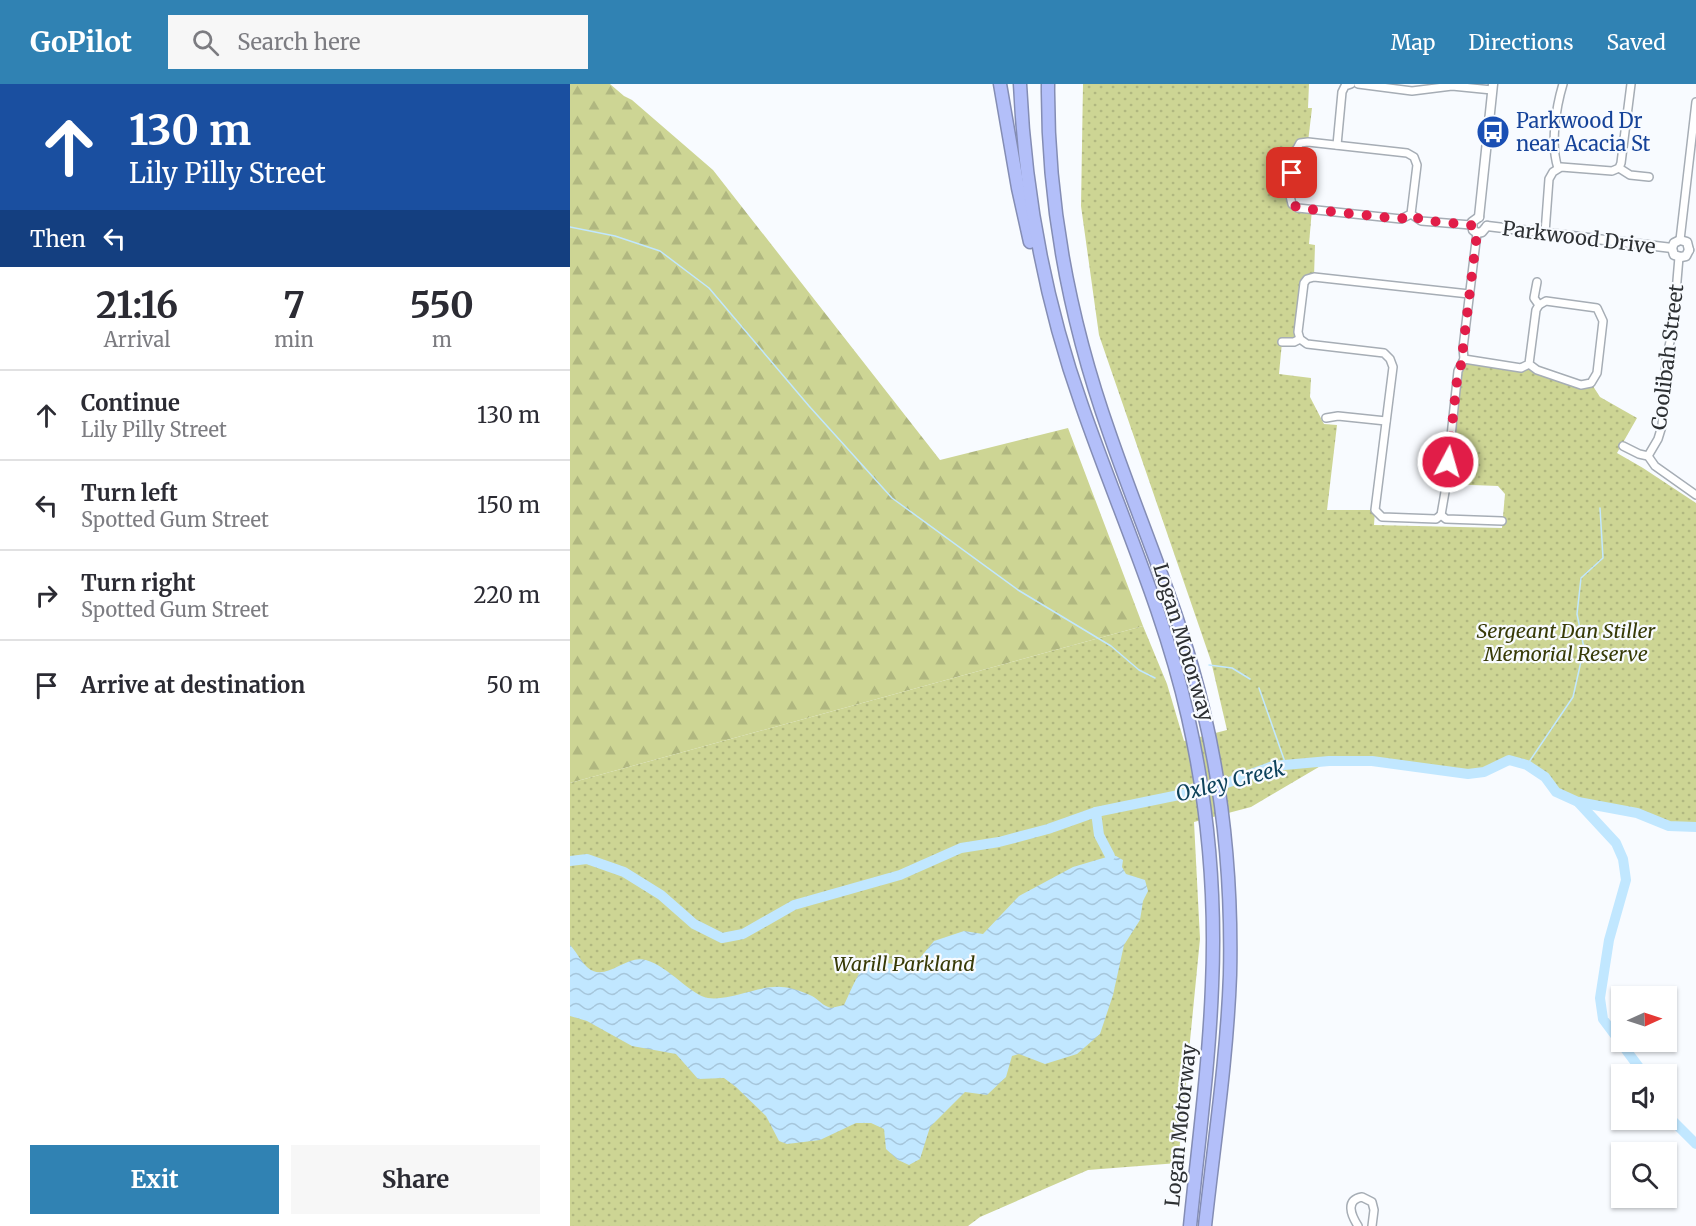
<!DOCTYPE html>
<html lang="en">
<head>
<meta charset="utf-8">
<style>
  :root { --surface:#fff; --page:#f7f7f7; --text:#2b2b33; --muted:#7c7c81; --line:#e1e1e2; --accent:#3082b3 }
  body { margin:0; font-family:Merriweather,serif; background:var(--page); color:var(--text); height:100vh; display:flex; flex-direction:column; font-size:22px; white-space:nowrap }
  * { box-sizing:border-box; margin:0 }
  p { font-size:20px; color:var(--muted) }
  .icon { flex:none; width:33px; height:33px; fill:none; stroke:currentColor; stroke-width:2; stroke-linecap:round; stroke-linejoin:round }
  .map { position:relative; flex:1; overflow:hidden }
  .sheet { display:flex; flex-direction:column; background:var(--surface); width:570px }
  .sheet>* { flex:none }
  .banner { background:#1a4fa0; color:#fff; overflow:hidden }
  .needle { width:39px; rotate:87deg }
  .controls { position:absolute; left:1041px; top:902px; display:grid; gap:12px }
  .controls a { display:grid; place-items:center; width:66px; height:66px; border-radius:0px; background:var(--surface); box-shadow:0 2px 4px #0004; font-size:30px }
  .pin { position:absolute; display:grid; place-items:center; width:51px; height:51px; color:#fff; margin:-26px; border-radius:12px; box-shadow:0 3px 9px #0006 }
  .me { position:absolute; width:66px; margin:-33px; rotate:6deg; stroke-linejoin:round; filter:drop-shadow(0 0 4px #0008) }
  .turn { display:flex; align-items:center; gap:21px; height:126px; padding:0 30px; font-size:27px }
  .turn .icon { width:78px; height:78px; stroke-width:2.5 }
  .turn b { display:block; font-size:42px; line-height:51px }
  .then { display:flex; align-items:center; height:57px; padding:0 30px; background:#0003; gap:12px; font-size:22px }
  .eta { display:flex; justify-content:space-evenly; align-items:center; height:102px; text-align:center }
  .eta b { font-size:36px; font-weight:700; line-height:42px }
  .button { display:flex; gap:12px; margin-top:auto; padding:12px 30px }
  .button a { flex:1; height:69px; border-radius:0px; background:var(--accent); color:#fff; font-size:24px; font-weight:700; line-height:69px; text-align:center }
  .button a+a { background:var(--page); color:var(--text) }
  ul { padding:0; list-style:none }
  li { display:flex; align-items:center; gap:18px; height:90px; padding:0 30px; border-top:2px solid var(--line) }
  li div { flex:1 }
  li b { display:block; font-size:22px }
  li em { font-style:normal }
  header { display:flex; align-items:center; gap:36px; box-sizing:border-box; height:84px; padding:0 30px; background:var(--accent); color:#fff }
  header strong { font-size:28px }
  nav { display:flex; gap:33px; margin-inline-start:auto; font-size:21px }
  .search { width:420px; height:54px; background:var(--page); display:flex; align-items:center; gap:15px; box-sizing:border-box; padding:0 21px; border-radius:0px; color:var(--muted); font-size:22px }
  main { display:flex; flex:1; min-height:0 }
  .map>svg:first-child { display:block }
</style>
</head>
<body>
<header>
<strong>GoPilot</strong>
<div class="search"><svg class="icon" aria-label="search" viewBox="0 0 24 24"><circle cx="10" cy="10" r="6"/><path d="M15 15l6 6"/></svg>Search here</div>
<nav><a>Map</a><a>Directions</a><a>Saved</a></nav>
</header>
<main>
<section class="sheet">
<div class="banner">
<div class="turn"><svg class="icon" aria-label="ahead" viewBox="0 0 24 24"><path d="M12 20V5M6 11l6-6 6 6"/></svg><div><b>130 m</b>Lily Pilly Street</div></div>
<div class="then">Then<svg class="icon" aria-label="left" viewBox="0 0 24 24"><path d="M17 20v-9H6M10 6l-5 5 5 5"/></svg></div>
</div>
<div class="eta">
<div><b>21:16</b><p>Arrival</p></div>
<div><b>7</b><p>min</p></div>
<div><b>550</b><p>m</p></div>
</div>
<ul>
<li><svg class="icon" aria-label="ahead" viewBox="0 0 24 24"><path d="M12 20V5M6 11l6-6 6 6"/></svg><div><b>Continue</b><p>Lily Pilly Street</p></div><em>130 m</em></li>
<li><svg class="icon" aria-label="left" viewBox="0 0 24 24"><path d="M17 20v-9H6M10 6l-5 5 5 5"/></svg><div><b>Turn left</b><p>Spotted Gum Street</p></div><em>150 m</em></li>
<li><svg class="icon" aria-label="right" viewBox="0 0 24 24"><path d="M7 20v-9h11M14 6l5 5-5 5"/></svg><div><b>Turn right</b><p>Spotted Gum Street</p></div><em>220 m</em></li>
<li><svg class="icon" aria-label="arrive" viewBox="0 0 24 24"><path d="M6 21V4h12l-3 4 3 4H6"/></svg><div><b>Arrive at destination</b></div><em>50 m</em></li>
</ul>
<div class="button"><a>Exit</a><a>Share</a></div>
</section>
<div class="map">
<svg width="1126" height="1142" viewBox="0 0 1126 1142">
  <defs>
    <pattern id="forest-firs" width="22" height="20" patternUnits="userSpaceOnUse" patternTransform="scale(1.5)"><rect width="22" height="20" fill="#cdd594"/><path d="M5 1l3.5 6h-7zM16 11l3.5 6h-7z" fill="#b0b780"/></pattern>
    <pattern id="park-dots" width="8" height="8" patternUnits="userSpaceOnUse" patternTransform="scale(1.5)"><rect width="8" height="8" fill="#cdd594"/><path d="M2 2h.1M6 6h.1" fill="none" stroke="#b0b780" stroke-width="1.8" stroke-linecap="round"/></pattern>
    <pattern id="water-waves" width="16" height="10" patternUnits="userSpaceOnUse" patternTransform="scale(1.5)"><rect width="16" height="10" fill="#c1e7ff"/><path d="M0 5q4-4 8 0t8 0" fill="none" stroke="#a6c6db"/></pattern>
  </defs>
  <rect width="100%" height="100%" fill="#f8fbff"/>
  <path fill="url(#forest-firs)" d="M0,0H40L54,12L62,16L143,86L370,376L498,344L573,542L0,699Z"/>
  <path fill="url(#park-dots)" d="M513,0H739L738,24H742L738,58L725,66L722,120L742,125L739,160L745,161L744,193L738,195L730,255L712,258L709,290L741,294L740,313L754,340L767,341L757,426H805L804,441L932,444L935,410L928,402L876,400L888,287L894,275L951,284L959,280L1011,301L1021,299L1030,313L1067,334L1047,369L1073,384L1126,419V743L1099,742L1067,729L1008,718L986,708L975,693L957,681L939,676L914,688L898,690L802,677H759L681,723L624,738L630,855L608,1079L518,1086L410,1133L398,1142H0V699L573,542L597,600L614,657L657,646L641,577L529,251L511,122Z"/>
  <path fill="url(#water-waves)" d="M540,772H546L553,776L552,783L556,790L575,796L578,807L573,817L570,836L554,861L543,911L530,950L507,970L475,980L449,970L442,972L436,993L417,1011L395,1008L360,1043L350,1075L339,1081L328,1076L316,1065L314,1045L301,1039H286L250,1056L217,1060L209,1057L196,1032L166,1003L154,994L128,995L106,970L62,962L17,937L0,932V861C6,867 10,876 17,883C35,900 55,870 76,876C98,882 122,912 138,914C161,917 189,901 211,903C220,903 234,908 242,912C249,916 253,922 261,924L274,921C294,880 291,868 340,886L364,857L394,847L413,850L449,812L503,783Z"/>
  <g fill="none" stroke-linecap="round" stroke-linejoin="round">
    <g stroke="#c1e7ff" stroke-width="1.5">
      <path d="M0,143L45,152L90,167L139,204L239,322L322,414L448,506L541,562L569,586L585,594"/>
      <path d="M639,581L662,584L680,595"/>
      <path d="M689,604L716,681"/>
      <path d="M957,681L1003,613L1014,564L1007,530L1011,494L1033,474L1030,424"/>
    </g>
    <g stroke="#c1e7ff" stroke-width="10">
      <path d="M1008,718L1067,729L1099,742L1126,743"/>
      <path d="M526,728L529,751L540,772"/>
      <path d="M0,777L17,775L54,788L91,811L124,840L152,854L173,850L224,821L330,791L391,764L429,758L478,745L526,728L643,704L703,682L759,677H802L898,690L914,688L939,676L957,681L975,693L986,708L1008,718L1046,759L1053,775L1056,796L1039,856L1030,914L1033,935L1074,990"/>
      <path d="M1096,1030L1126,1060"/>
    </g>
    <g stroke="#a6adb5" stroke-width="10">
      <g id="minor">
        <path d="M788,0L842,7L882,2L922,6"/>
        <path d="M767,61L772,8L775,2L781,0"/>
        <path d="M988,84C980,61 986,23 993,0"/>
        <path d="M1049,84L1060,91L1079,93"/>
        <path d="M841,130L847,81L844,73L837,69L738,58L730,59C722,71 717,106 722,120L728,124L831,135L841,130L851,137L901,141"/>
        <path d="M975,149L979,95L983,88L991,83L1042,87L1049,84L1051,79L1061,0"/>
        <path d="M1110,156L1126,18"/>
        <path d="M967,198L964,214L969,221"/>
        <path d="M712,258H724L730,255"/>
        <path d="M894,275L951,284L959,280L967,286L1011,301L1021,299L1027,289L1033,237L1027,224L976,217L969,221L966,226L959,280"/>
        <path d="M894,275L893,264L907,149"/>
        <path d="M756,334L768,332L816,337"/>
        <path d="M1053,362L1069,370L1078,372L1085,382L1126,411"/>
        <path d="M1078,372L1088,355L1092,342L1096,276L1103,244L1109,173"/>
        <path d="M871,431L866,435L812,433L805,426L823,283L820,275L814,269L737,260L730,255L728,248L734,199L737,195L744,193L899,210"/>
        <path d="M871,431L875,408L888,287L894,275"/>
        <path d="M871,431L876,435L932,437"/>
        <path d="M788,1142C781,1131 775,1116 792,1113L802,1118L804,1126L802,1142"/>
      </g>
    </g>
    <g stroke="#a6adb5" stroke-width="11">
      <g id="tertiary">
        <path d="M909,133L923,0"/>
        <path d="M909,133L902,138L903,146L907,149L912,148L917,142"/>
        <path d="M917,142L1102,164"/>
        <path d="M1102,164L1104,159L1110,156L1117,158L1119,166"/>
        <path d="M1102,164L1104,171L1111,173L1116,172L1119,166"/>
      </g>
    </g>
    <g stroke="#848db4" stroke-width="15">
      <g id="motorway">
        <path d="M430,0L448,104L460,158"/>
        <path d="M450,0C455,110 475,218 512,322C548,426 594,526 618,633C638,721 646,812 642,902C639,982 628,1062 620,1142"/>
        <path d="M478,0C477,120 500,238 540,351C572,444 612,533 634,629C654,714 662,803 660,891C657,975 644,1059 635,1142"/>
      </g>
    </g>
    <use href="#minor" stroke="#fff" stroke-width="7"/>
    <use href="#tertiary" stroke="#fff" stroke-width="8"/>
    <use href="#motorway" stroke="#b3bff9" stroke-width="12"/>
  </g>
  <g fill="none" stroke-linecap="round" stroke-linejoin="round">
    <path stroke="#e11d48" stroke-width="10" stroke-dasharray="0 18" d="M722,89L719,112L722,120L728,124L831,135L841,130L851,136L901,141L903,146L907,149L893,264L894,275L888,287L878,378"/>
  </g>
  <defs>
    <g id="bus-disc" transform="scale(1.725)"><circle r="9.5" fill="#1a4fb4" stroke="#f8fbff"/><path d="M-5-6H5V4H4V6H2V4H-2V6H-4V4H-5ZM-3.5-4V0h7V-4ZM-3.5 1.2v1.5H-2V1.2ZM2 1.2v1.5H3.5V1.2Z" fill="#fff"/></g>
  </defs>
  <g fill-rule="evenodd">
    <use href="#bus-disc" x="923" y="48"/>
  </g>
  <g text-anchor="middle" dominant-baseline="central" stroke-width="4.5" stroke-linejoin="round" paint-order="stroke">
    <g font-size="20" fill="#164399" stroke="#f8fbff" text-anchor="start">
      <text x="946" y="36">Parkwood Dr<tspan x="946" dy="23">near Acacia St</tspan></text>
    </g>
    <g font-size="20" fill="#2d3033" stroke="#f8fbff">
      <text transform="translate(1009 153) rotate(7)">Parkwood Drive</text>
      <text transform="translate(1097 273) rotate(-83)">Coolibah Street</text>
      <text transform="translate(614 558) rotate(73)">Logan Motorway</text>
      <text transform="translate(610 1041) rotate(-84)">Logan Motorway</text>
    </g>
    <g font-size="20" font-style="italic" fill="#373a07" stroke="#f8fbff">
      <text x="996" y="546">Sergeant Dan Stiller<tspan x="996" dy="23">Memorial Reserve</tspan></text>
      <text x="334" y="879">Warill Parkland</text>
    </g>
    <g font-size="21" font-style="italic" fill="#0d425c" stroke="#f8fbff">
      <text transform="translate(660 697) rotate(-14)">Oxley Creek</text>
    </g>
  </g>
</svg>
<div class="controls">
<a><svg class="needle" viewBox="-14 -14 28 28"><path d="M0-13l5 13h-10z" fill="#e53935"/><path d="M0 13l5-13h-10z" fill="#7c7c81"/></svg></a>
<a><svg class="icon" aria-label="sound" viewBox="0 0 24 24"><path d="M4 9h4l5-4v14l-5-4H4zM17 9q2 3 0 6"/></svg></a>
<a><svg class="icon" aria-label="search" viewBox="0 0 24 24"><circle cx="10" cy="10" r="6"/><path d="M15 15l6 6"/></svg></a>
</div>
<div class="pin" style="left:722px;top:89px;background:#d93025"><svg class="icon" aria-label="arrive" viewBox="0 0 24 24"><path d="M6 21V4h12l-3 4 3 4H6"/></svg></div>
<svg class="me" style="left:878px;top:378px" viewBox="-20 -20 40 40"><circle r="17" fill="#e11d48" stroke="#fff" stroke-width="3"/><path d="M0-11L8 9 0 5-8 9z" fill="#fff"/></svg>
</div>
</main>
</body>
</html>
